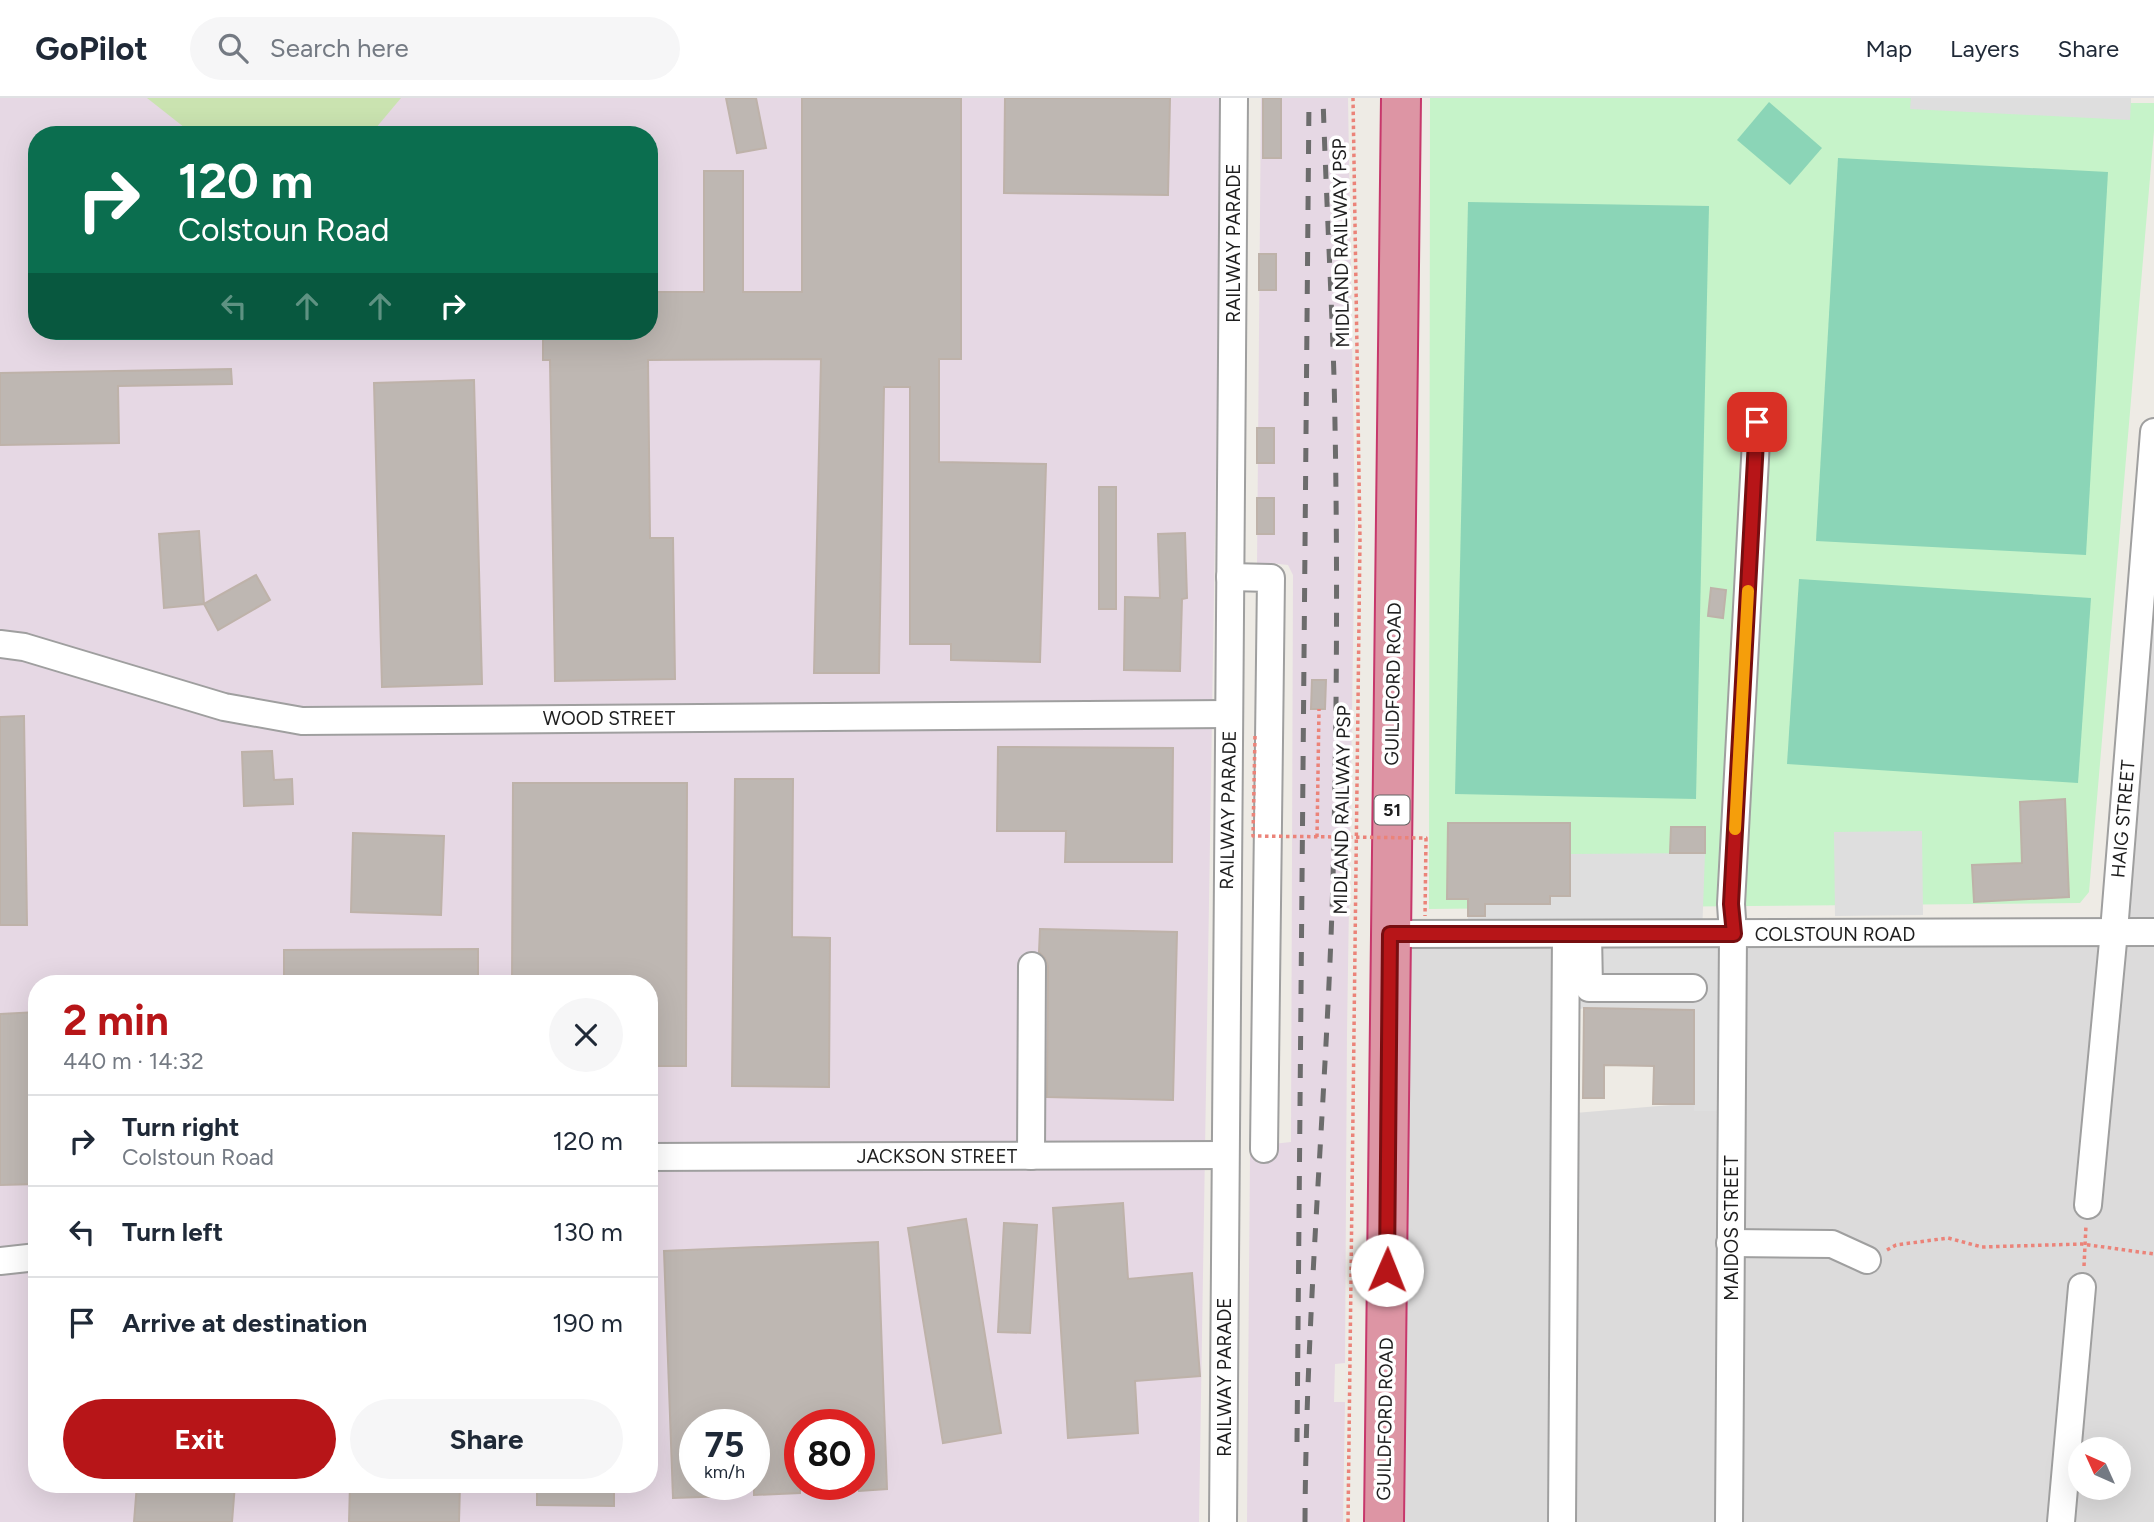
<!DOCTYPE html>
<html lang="en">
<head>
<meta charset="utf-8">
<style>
  :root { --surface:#fff; --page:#f6f6f7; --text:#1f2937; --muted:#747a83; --line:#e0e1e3; --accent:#b71518 }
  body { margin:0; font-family:Figtree,sans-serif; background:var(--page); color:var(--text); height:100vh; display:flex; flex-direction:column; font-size:26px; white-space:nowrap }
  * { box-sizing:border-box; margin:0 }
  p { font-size:23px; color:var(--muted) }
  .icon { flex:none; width:38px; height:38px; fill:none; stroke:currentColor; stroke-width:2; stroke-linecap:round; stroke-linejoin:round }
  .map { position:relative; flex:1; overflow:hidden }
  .drawer { position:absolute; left:28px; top:877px; width:630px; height:518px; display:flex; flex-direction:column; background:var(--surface); border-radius:28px; box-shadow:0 7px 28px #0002 }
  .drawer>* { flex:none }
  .top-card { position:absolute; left:28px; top:28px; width:630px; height:214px; border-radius:28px; box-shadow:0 7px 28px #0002; background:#0b6e4f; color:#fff; overflow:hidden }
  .needle { width:46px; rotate:315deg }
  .fabs { position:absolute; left:2068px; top:1339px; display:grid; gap:14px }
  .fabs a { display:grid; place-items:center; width:63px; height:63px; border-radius:50%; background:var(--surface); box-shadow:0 7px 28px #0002; font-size:35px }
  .speed { position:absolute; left:679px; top:1311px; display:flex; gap:14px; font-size:35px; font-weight:700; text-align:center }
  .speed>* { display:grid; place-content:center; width:91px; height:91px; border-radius:50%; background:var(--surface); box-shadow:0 7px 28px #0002; line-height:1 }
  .speed small { font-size:18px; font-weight:400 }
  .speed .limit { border:10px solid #d22; background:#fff; color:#111 }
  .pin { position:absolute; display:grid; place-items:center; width:60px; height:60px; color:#fff; margin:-30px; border-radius:14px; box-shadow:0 4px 10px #0006 }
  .me { position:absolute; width:77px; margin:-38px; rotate:1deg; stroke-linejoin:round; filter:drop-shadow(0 0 5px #0008) }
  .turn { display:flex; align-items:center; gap:24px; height:147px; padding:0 35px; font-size:32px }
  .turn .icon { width:91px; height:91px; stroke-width:2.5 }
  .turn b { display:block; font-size:49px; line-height:60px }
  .lanes { display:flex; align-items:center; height:66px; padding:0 35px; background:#0003; justify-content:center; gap:35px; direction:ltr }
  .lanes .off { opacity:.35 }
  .round { display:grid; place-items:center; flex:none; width:74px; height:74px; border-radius:37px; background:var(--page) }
  .overview { display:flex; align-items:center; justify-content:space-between; height:119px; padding:0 35px }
  h1 { font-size:42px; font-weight:700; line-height:52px; color:var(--accent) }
  .action { display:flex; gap:14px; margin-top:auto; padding:14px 35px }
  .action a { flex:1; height:80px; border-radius:42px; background:var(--accent); color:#fff; font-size:28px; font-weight:700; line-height:80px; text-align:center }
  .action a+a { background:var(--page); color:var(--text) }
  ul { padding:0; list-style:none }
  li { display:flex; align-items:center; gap:21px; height:91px; padding:0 35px; border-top:2px solid var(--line) }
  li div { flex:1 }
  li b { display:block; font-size:26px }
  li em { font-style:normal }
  header { display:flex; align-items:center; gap:42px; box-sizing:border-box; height:98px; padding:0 35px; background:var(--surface); border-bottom:2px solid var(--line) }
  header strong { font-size:33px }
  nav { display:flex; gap:38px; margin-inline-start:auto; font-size:24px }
  .search { width:490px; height:63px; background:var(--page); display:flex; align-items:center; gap:18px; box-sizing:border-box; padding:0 24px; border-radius:38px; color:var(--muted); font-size:26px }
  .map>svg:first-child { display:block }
</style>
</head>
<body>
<header>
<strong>GoPilot</strong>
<div class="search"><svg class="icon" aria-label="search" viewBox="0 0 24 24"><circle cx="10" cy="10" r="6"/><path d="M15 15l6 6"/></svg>Search here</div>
<nav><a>Map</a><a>Layers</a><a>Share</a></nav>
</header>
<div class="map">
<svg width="2154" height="1424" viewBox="0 0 2154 1424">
  <rect width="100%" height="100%" fill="#eeebe5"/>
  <path fill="#dcdbdb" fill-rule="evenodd" d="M2154,334V1424H1384L1390,836H1578L1575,1015L1731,1002L1733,836L2114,833ZM2081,1351H2119V1390H2081Z"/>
  <g fill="#e6d8e4" fill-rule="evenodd">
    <path d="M0,0H1222L1199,1424H0ZM37,37H649V233H37ZM37,886H649V1386H37ZM695,1326H754V1386H695ZM800,1326H859V1386H800Z"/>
    <path d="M1261,0H1348L1355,424L1347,934L1345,1265L1335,1266L1334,1304H1345L1343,1424H1247L1250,1058L1273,1046L1291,1044L1293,477L1288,467L1269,465L1267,471L1257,470Z"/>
  </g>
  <path fill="#cae3b0" d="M147,0H401L370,37H194Z"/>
  <path fill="#c6f3c9" d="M1430,0H2131V5H2154V33L2089,794L2080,805L1429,811Z"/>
  <g fill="#8bd5b7">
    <path d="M1769,4L1822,50L1790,87L1737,42Z"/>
    <path d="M1838,60L2108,74L2086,457L1816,443Z"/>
    <path d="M1468,104L1709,108L1696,701L1455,696Z"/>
    <path d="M1799,481L2091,500L2078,685L1787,666Z"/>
  </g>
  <g fill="#dedede">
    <path d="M1911,0H2131L2130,22L1910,11Z"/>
    <path d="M1922,733L1923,817L1835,818L1834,734Z"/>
    <path d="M1705,755L1702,837L1467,836L1468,818H1485V806H1550V798H1570L1571,756Z"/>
    <path d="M1577,850H1721V1013H1694V912L1584,910L1577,912Z"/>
  </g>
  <g fill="#beb7b2" stroke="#beb2a9" stroke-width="2">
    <path d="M726,0H756L766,50L737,55Z"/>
    <path d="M802,0H961V261H939V364L1046,366L1040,564L951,562V546H910V289H884L879,575H814L821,261L648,262L650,440H673L675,581L555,583L550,262H543V233H649V194H704V73H743V194H802Z"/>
    <path d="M1005,0H1170L1168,97L1004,95Z"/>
    <rect x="1263" y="0" width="18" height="60"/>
    <rect x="1259" y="156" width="17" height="36"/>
    <path d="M231,271L232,286L118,288L119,345L0,347V275Z"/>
    <path d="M474,282L482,586L382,589L374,285Z"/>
    <rect x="1257" y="330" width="17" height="35"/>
    <rect x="1099" y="389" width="17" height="122"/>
    <rect x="1257" y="400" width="17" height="36"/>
    <path d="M199,433L204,506L164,510L159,436Z"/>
    <path d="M1185,435L1187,500L1182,501L1180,573L1124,572L1125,499L1160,500L1158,436Z"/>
    <path d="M256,477L270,502L218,532L204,506Z"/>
    <path d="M1711,490L1726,492L1723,520L1708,518Z"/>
    <path d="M1312,582H1326L1325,611H1311Z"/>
    <path d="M24,618L27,827H0V619Z"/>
    <path d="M998,649L1173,650L1172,764H1065L1066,733H997Z"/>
    <path d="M272,653L274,682L292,681L293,706L244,708L242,654Z"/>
    <path d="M735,681H793L792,839L830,840L829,989L732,988Z"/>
    <path d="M513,685H687L686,968H649V886H512Z"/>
    <path d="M2065,701L2069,799L1974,804L1972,767L2022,765L2020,704Z"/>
    <path d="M1448,725H1570V798H1550V806H1485V818H1468V801H1447Z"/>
    <path d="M1671,729H1705V755H1670Z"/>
    <path d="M353,735L444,738L441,817L351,814Z"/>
    <path d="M1040,831L1177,834L1173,1002L1047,999L1048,868L1045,860L1039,854Z"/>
    <path d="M478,851V886H284V852Z"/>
    <path d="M1584,910L1694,912V1006H1653L1654,968L1604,967V1000H1583Z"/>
    <path d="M37,914V1086L0,1087V916Z"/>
    <path d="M1123,1105L1128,1181L1192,1175L1200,1278L1135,1283L1138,1335L1068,1340L1053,1110Z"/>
    <path d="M966,1121L1001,1335L943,1345L908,1130Z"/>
    <path d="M1004,1125L1037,1127L1030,1235L998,1234Z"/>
    <path d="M878,1144L887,1391L859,1393V1326H800V1395L754,1397V1326H695V1386H729V1398L673,1400L664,1153Z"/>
    <path d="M137,1386H235L232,1424H134Z"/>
    <path d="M350,1386H460L459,1424H349Z"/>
    <path d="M537,1386H614V1408L537,1407Z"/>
  </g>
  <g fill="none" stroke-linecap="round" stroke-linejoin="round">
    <g stroke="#9f9f9f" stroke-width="30">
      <g id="minor">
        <path d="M1230,479L1271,480L1264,1051"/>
        <path d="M0,546L24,549L224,609L302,623L1229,616"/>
        <path d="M1390,836L2154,834"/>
        <path d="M1588,836L1589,890H1693"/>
        <path d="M1031,1058L1032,868"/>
        <path d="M649,1059L1225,1057"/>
        <path d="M2088,1107L2114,833L2154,334"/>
        <path d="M1730,1145L1832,1146L1867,1162"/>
        <path d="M0,1163L37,1159"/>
        <path d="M1223,1424L1234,0"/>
        <path d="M1562,1424L1566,836"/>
        <path d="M1729,1424L1733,836L1731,806L1757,324"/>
        <path d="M2061,1424L2082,1189"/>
      </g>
    </g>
    <g stroke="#c7376b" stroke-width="42">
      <path id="highway" d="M1384,1424L1401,0"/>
    </g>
    <g stroke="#eb8379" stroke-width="3.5" stroke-dasharray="3.5 3.5" stroke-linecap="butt">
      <path d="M1317,739L1319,611"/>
      <path d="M1887,1152L1896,1147L1948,1140L1982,1149L2082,1146L2154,1156"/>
      <path d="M2084,1168L2086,1127"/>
      <path d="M1348,1424L1360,441L1353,0"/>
    </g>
    <use href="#minor" stroke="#fff" stroke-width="26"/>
    <use href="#highway" stroke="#dd95a4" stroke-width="38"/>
    <g stroke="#6c6c6c" stroke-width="5" stroke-dasharray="14 14" stroke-linecap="butt">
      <path d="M1297,1344L1309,0"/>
      <path d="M1305,1424C1306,1209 1327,995 1333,780C1337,613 1338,446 1334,279C1331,186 1326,93 1323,0"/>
    </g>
    <path stroke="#eb8379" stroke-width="3.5" stroke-dasharray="3.5 3.5" stroke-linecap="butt" d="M1255,638L1253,738L1426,740L1425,818"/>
  </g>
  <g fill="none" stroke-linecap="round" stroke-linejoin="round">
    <g stroke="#770e10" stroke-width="18">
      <path id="route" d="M1387,1172L1390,836H1734L1731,806L1757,324"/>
    </g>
    <use href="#route" stroke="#b71518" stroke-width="12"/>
    <path stroke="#f59e0b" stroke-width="12" d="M1735,731L1748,493"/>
  </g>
  <g text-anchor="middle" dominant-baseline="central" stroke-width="7" stroke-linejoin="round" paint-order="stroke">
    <rect fill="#fff" stroke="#626262" stroke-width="2" x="1374.5" y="697.5" width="35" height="29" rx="5"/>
    <g font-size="18" font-weight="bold" fill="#1e1e1e">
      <text x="1392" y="712">51</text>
    </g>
    <g font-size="19" fill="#1e1e1e" stroke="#fff">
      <text transform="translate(1233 145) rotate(-90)">RAILWAY PARADE</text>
      <text transform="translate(1341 145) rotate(-91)">MIDLAND RAILWAY PSP</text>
      <text transform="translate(1393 586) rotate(-89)">GUILDFORD ROAD</text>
      <text x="609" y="620">WOOD STREET</text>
      <text transform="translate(1228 712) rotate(-89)">RAILWAY PARADE</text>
      <text transform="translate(1342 712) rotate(-89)">MIDLAND RAILWAY PSP</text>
      <text transform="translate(2123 721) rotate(-85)">HAIG STREET</text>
      <text x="1835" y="836">COLSTOUN ROAD</text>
      <text x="937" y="1058">JACKSON STREET</text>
      <text transform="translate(1731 1130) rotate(-90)">MAIDOS STREET</text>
      <text transform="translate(1224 1279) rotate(-90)">RAILWAY PARADE</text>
      <text transform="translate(1385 1321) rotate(-89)">GUILDFORD ROAD</text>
    </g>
  </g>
</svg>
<div class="fabs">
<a><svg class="needle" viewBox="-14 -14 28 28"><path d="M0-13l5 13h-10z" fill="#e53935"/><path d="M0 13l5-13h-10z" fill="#747a83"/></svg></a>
</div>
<div class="speed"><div>75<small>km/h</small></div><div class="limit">80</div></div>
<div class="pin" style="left:1757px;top:324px;background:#d93025"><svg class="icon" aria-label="arrive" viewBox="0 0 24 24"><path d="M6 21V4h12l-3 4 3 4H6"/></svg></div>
<svg class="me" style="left:1387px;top:1172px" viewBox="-20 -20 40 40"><circle r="19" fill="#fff"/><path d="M0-13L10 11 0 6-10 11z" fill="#b71518"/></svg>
<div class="top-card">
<div class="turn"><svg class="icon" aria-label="right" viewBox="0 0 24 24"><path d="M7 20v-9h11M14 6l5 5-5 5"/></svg><div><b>120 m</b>Colstoun Road</div></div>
<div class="lanes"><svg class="icon off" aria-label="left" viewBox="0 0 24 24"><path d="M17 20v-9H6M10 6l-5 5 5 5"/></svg><svg class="icon off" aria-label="ahead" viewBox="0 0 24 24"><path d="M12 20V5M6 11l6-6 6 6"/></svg><svg class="icon off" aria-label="ahead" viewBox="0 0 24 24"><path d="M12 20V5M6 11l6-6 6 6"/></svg><svg class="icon" aria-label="right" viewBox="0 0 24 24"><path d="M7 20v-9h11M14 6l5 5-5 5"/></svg></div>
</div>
<section class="drawer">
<div class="overview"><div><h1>2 min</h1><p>440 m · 14:32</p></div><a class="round"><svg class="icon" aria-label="close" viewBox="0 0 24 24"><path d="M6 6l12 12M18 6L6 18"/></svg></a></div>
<ul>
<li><svg class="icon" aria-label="right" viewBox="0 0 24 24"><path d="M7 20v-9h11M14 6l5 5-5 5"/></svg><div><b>Turn right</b><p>Colstoun Road</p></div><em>120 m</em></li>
<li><svg class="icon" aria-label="left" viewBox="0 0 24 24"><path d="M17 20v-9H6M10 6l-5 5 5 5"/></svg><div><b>Turn left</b></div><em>130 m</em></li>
<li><svg class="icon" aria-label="arrive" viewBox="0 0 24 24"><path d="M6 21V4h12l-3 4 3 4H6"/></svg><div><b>Arrive at destination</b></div><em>190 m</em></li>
</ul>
<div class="action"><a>Exit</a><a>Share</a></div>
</section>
</div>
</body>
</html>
